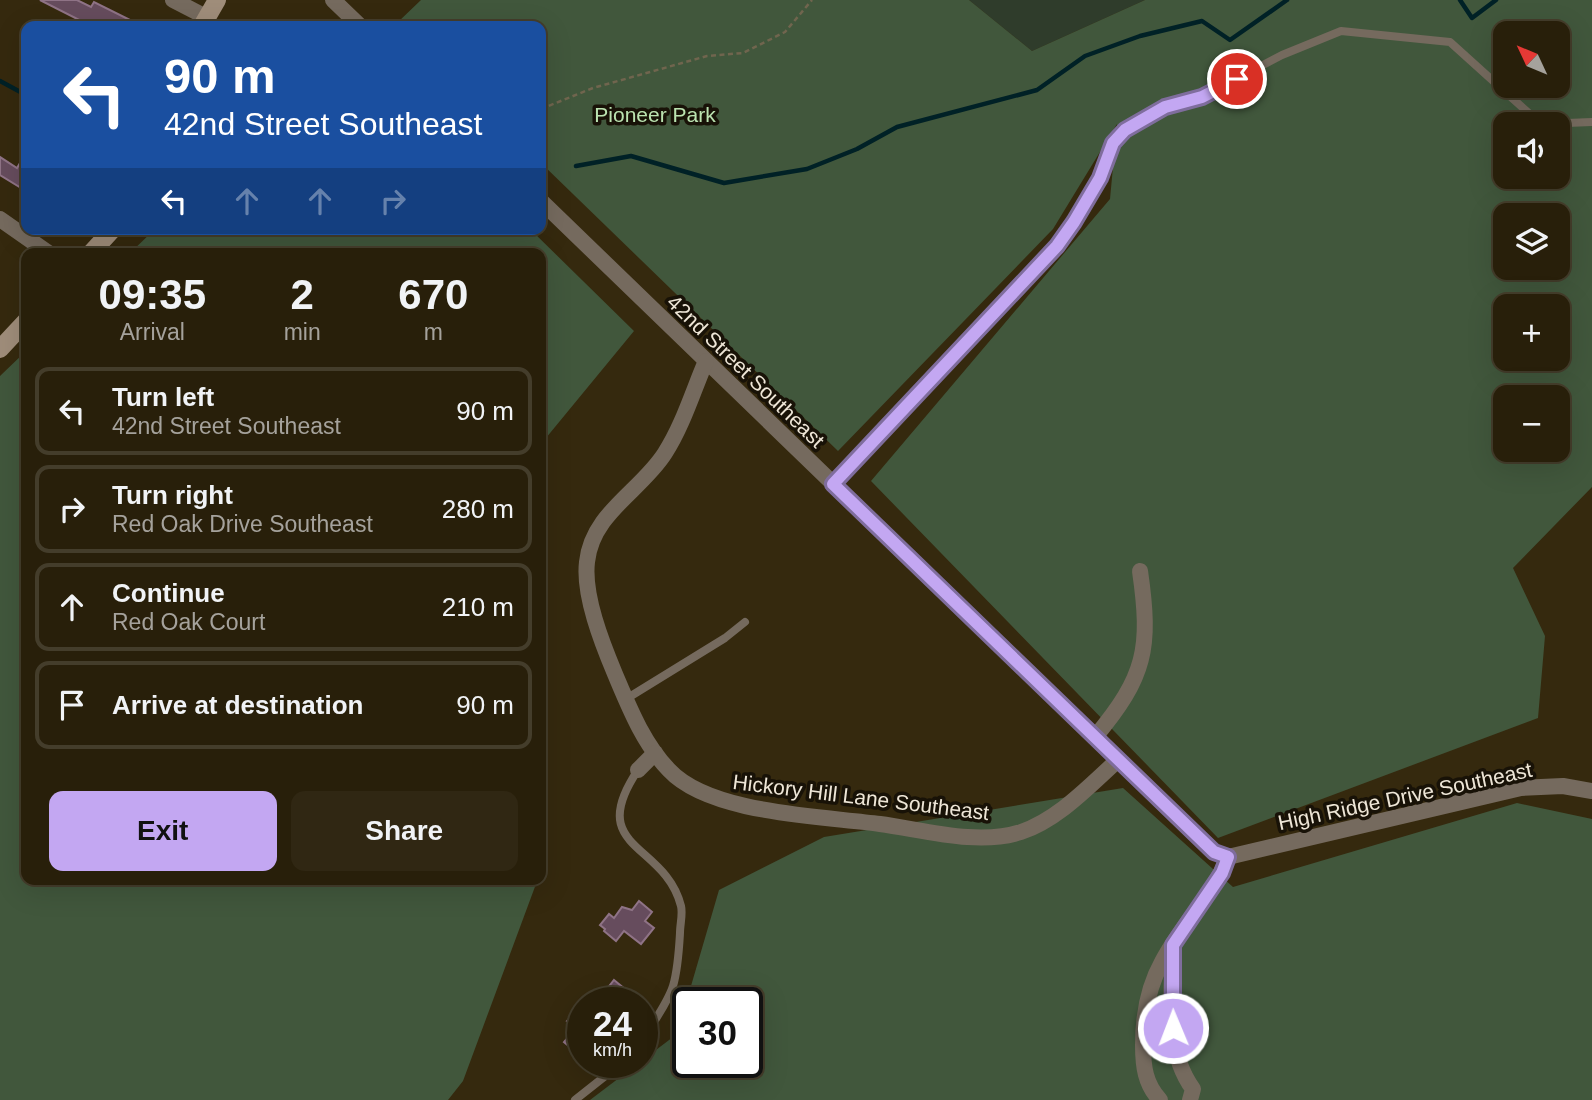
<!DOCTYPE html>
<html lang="en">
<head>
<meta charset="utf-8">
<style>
  :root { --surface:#281f0a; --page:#302713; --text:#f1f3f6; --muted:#a5a29c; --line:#443d2b; --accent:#c3a7f2 }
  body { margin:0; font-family:Arial,sans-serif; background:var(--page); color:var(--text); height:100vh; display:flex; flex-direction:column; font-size:26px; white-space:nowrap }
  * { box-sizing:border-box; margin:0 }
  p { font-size:23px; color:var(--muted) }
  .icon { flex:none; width:38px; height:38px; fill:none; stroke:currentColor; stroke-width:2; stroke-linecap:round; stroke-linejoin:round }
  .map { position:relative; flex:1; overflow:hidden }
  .side { position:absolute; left:21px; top:248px; width:525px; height:637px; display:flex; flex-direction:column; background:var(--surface); border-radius:14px; box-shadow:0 7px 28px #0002,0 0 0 2px var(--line) }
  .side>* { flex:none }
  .guide { position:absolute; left:21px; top:21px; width:525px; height:214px; border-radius:14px; box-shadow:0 7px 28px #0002,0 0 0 2px var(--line); background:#1a4fa0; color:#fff; overflow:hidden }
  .needle { width:46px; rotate:314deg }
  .controls { position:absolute; left:1493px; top:21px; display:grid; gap:14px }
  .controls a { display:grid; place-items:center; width:77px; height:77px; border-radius:14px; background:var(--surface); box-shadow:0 7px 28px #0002,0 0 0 2px var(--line); font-size:35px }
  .speed { position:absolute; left:567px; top:987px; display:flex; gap:14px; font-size:35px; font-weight:700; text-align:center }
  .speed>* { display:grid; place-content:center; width:91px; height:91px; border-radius:50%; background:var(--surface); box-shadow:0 7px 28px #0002,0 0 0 2px var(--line); line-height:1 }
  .speed small { font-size:18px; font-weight:400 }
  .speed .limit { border:4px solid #111; border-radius:10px; background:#fff; color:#111 }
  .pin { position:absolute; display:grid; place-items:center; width:60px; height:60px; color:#fff; margin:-30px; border:4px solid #fff; border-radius:50%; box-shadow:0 2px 7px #0007 }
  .me { position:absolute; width:77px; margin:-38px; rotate:359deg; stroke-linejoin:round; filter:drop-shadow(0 0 5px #0008) }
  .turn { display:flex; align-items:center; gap:24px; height:147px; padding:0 28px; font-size:32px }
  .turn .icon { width:91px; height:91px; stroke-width:2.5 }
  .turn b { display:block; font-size:49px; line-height:60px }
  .lanes { display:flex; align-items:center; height:66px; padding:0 28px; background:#0003; justify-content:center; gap:35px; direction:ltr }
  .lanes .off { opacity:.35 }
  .eta { display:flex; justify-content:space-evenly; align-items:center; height:119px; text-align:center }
  .eta b { font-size:42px; font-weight:800; line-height:49px }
  .action { display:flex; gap:14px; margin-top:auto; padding:14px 28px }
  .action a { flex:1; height:80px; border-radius:14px; background:var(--accent); color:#111; font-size:28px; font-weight:800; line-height:80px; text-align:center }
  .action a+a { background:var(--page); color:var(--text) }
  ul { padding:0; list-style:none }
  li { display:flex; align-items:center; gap:21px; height:88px; margin:0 14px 10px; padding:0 14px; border:4px solid var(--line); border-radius:14px }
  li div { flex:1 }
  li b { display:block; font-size:26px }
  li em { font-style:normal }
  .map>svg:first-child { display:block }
</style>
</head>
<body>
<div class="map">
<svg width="1592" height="1100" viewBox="0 0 1592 1100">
  <rect width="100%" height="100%" fill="#35290e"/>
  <path fill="#2f3c2b" d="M969,0H1145L1032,51Z"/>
  <g fill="#41573c" fill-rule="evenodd">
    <path d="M421,0H969L1032,51L1145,0H1592V487L1513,568L1545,636L1538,718L1218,838L871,481L1110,199L1117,124L1053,229L838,451L541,163V26H400L397,23ZM1505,33H1558V86H1505ZM1505,124H1558V177H1505ZM1505,215H1558V268H1505ZM1505,306H1558V359H1505ZM1505,397H1558V450H1505Z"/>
    <path d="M155,229H530L634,331L541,444V254H129Z"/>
    <path d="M26,351V880H536V884L463,1081L448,1100H0V376Z"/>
    <path d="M1123,788L1233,887L1517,803L1592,819V1100H590L677,1034L719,890L824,837ZM688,1003H747V1062H688Z"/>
  </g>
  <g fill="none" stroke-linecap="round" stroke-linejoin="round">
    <g stroke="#002126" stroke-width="4.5">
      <path d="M1460,0L1472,18L1496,0"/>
      <path d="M0,81L26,95"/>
      <path d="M576,166L631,156L724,183L807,169L857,149L897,127L1037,90L1085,56L1140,36L1202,21L1230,40L1287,0"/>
    </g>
  </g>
  <g fill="#664c5d" stroke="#8f7386" stroke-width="2">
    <path d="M40,0H77L91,7L94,2L142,26H91Z"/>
    <path d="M26,153V191L0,175V157L17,168Z"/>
    <path d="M639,901L652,912L645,921L654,928L641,944L624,931L616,941L604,931L605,929L600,925L609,914L614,918L622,907L632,910Z"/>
    <path d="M614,980L626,990L616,1003H596Z"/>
    <path d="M574,1013L583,1019V1042L575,1051L564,1042L576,1028L567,1021Z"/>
  </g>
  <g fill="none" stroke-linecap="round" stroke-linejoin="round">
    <path stroke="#70654e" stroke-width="2.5" stroke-dasharray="5 3.5" stroke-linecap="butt" d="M541,109L593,88L707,56L743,53L785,32L812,0"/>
    <g stroke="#756a5e" stroke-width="8">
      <path d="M1100,178L1113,143L1137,121L1165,107L1202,97L1282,55L1341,31L1450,42L1532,116L1567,123L1592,122"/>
      <path d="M626,699L725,638L745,622"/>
      <path d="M638,770C584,850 665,842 681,906C683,914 680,924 680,933C679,950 678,969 673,986C667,1005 651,1024 642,1043"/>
      <path d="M575,1100L623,1062"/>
    </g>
    <g stroke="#756a5e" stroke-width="16">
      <path d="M173,0L206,17"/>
      <path d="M333,0L360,26"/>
      <path d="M541,201L1214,852L1228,857L1521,788L1563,786L1592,791"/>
      <path d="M0,219L50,254"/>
      <path d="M706,361C693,391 683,425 665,453C641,491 592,513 587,562C583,595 602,643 615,674C629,707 643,743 669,770C710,814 821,816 880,824C924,830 978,846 1021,832C1059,819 1089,786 1118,760"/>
      <path d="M833,484L1057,246L1074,222L1100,178"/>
      <path d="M1095,737C1146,676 1151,648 1140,571"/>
      <path d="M638,770L655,753"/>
      <path d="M1173,945C1172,992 1164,1050 1193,1089L1190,1100"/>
      <path d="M1160,1100C1145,1084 1143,1066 1143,1045C1143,1017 1148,987 1162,962C1181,925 1213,895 1228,857"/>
    </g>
    <g stroke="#9f8d7a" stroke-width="18">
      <path d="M202,26L217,0"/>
      <path d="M90,254L113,229"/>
      <path d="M0,349L26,321"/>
    </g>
  </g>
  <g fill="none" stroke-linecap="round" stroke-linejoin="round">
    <g stroke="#7f6d9d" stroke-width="18">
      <path id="route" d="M1173,1028V945L1222,873L1228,857L1214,852L833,484L1057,246L1074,222L1100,178L1113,143L1125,130L1165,107L1202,97L1237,79"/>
    </g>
    <use href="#route" stroke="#c3a7f2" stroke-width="12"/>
  </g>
  <g text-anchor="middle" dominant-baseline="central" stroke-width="7" stroke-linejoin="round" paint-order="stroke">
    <g font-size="21" fill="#bbe3b0" stroke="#181207">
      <text x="655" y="114">Pioneer Park</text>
    </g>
    <g font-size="21" fill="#eee6d7" stroke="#181207">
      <text transform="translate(746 371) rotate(44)">42nd Street Southeast</text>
      <text transform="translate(1405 796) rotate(-12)">High Ridge Drive Southeast</text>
      <text transform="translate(861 797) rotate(7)">Hickory Hill Lane Southeast</text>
    </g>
  </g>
</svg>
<div class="controls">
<a><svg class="needle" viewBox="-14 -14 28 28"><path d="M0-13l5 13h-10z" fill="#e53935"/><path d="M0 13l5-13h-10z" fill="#a5a29c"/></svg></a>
<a><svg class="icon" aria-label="sound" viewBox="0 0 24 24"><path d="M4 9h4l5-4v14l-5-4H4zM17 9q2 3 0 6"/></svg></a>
<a><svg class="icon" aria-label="layers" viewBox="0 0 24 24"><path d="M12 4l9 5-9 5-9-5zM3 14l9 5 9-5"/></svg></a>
<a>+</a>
<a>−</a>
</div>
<div class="speed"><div>24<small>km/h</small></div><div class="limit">30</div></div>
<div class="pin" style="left:1237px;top:79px;background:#d93025"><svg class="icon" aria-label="arrive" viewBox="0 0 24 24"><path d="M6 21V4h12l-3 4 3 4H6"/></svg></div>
<svg class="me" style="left:1173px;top:1028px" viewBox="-20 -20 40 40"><circle r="17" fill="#c3a7f2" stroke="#fff" stroke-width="3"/><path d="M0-11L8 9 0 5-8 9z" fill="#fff"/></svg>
<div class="guide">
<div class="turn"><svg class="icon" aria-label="left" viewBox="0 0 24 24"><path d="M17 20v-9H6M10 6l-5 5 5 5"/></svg><div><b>90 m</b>42nd Street Southeast</div></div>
<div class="lanes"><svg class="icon" aria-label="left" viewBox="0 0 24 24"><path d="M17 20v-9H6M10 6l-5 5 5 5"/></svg><svg class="icon off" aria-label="ahead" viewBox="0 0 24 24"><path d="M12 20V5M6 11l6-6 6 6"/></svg><svg class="icon off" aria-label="ahead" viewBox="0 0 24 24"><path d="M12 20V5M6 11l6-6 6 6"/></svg><svg class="icon off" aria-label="right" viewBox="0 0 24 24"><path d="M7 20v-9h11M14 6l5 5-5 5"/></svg></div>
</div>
<section class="side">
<div class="eta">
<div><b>09:35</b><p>Arrival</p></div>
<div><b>2</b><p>min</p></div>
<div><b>670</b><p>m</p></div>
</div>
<ul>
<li><svg class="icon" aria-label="left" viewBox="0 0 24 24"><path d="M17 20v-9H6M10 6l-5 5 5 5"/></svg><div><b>Turn left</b><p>42nd Street Southeast</p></div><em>90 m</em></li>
<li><svg class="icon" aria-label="right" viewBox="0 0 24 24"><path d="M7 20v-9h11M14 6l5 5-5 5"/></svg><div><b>Turn right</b><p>Red Oak Drive Southeast</p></div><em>280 m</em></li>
<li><svg class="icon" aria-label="ahead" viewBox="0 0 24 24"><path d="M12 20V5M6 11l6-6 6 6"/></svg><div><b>Continue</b><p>Red Oak Court</p></div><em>210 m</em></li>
<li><svg class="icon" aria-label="arrive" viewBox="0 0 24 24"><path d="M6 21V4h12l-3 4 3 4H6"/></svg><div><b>Arrive at destination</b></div><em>90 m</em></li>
</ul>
<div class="action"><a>Exit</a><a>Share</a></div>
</section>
</div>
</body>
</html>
